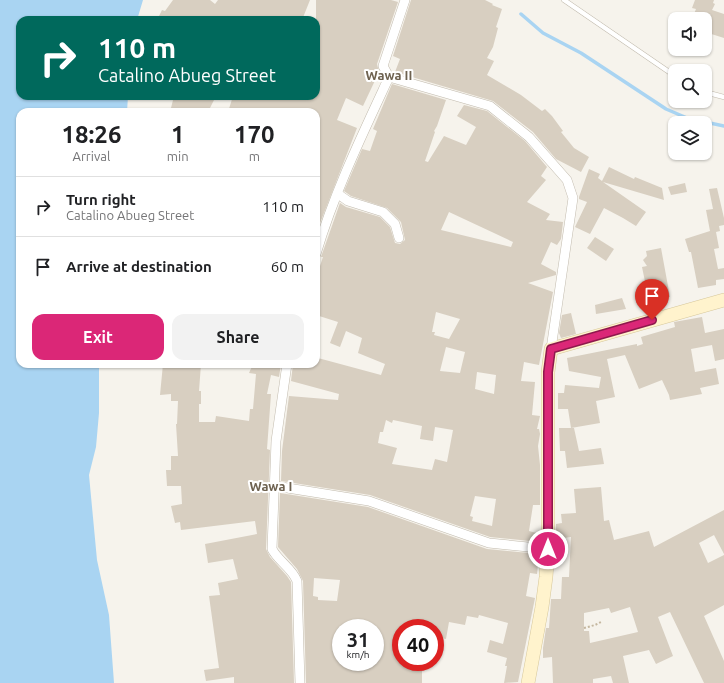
<!DOCTYPE html>
<html lang="en">
<head>
<meta charset="utf-8">
<style>
  :root { --surface:#fff; --page:#f2f2f2; --text:#202124; --muted:#757577; --line:#e0e0e0; --accent:#db2777 }
  body { margin:0; font-family:Ubuntu,sans-serif; background:var(--page); color:var(--text); height:100vh; display:flex; flex-direction:column; font-size:15px; white-space:nowrap }
  * { box-sizing:border-box; margin:0 }
  p { font-size:13px; color:var(--muted) }
  .icon { flex:none; width:22px; height:22px; fill:none; stroke:currentColor; stroke-width:2; stroke-linecap:round; stroke-linejoin:round }
  .map { position:relative; flex:1; overflow:hidden }
  .panel { position:absolute; left:16px; top:108px; width:304px; height:260px; display:flex; flex-direction:column; background:var(--surface); border-radius:12px; box-shadow:0 1px 3px #0004 }
  .panel>* { flex:none }
  .hud { position:absolute; left:16px; top:16px; width:304px; height:84px; border-radius:12px; box-shadow:0 1px 3px #0004; background:#00695c; color:#fff; overflow:hidden }
  .buttons { position:absolute; left:668px; top:12px; display:grid; gap:8px }
  .buttons a { display:grid; place-items:center; width:44px; height:44px; border-radius:8px; background:var(--surface); box-shadow:0 1px 3px #0004; font-size:20px }
  .speed { position:absolute; left:332px; top:619px; display:flex; gap:8px; font-size:20px; font-weight:700; text-align:center }
  .speed>* { display:grid; place-content:center; width:52px; height:52px; border-radius:50%; background:var(--surface); box-shadow:0 1px 3px #0004; line-height:1 }
  .speed small { font-size:10px; font-weight:400 }
  .speed .limit { border:6px solid #d22; background:#fff; color:#111 }
  .pin { position:absolute; display:grid; place-items:center; width:34px; height:34px; color:#fff; margin:-41px -17px; border-radius:50% 50% 50% 0; rotate:-45deg; box-shadow:0 0 4px #0007 }
  .pin .icon { rotate:45deg }
  .me { position:absolute; width:44px; margin:-22px; rotate:0deg; stroke-linejoin:round; filter:drop-shadow(0 0 3px #0008) }
  .turn { display:flex; align-items:center; gap:14px; height:84px; padding:0 16px; font-size:18px }
  .turn .icon { width:52px; height:52px; stroke-width:2.5 }
  .turn b { display:block; font-size:28px; line-height:34px }
  .eta { display:flex; justify-content:space-evenly; align-items:center; height:68px; text-align:center }
  .eta b { font-size:24px; font-weight:600; line-height:28px }
  .cta { display:flex; gap:8px; margin-top:auto; padding:8px 16px }
  .cta a { flex:1; height:46px; border-radius:12px; background:var(--accent); color:#fff; font-size:16px; font-weight:600; line-height:46px; text-align:center }
  .cta a+a { background:var(--page); color:var(--text) }
  ul { padding:0; list-style:none }
  li { display:flex; align-items:center; gap:12px; height:60px; padding:0 16px; border-top:1px solid var(--line) }
  li div { flex:1 }
  li b { display:block; font-size:15px }
  li em { font-style:normal }
  .map>svg:first-child { display:block }
</style>
</head>
<body>
<div class="map">
<svg width="724" height="683" viewBox="0 0 724 683">
  <rect width="100%" height="100%" fill="#f6f3ec"/>
  <path fill="#a9d4f2" d="M0,0H143L137,20H20V96H128L127,112H20V364H99V413L96,447L89,475L97,560L109,615L114,683H0Z"/>
  <g fill="none" stroke-linecap="round" stroke-linejoin="round">
    <path stroke="#a9d4f2" stroke-width="3.5" d="M521,14L543,33L581,53L666,109L687,118L724,126"/>
  </g>
  <g fill="#d8cfc1" fill-rule="evenodd">
    <path d="M173,0H210L215,4L218,0H310L302,20H157L162,10L165,11Z"/>
    <path d="M316,0H391L398,2L377,64L379,72L363,106L346,98L337,120L357,128L317,231L316,112H267L259,110L258,112H228L233,96H316Z"/>
    <path d="M411,0H485L493,4L492,5L502,9L496,27L498,28L493,47L487,58L494,61L487,75L521,95L542,111L545,109L552,116L563,131L561,132L574,148L589,157L581,172L556,159L533,132L493,101L395,72L400,59L393,56Z"/>
    <path d="M695,0H714L713,3L715,4L712,10L724,14V38L705,32V19H692L696,9L692,8Z"/>
    <path d="M392,84L446,100L437,126L434,131L435,132L425,161L428,162L444,136L466,145L476,127L457,116L464,105L487,111L525,141L547,167L541,176L546,180L527,202L550,214L546,220L563,222L561,239L557,245L551,242L541,264L556,272V275L528,283L553,292L539,365L524,362L521,381L535,382L532,415L540,416L537,429H539L540,434L538,446L540,465V505H533L529,531L540,534V542L490,537L370,495L281,481L282,451L289,396L338,400L339,394L291,381L293,364H316L318,358L381,375L385,364L358,353L362,338L346,331L340,347L330,343L338,322L316,315V285L320,273L318,272L323,257H321L340,203L346,207L380,217L390,227L395,243L400,244L405,240L401,222L387,208L351,196L344,191L362,149L370,151L377,131L373,129ZM449,212L513,242L511,247L441,230ZM436,312L460,319L449,339L434,335L435,332H432ZM446,347L465,352L460,373L440,371ZM477,372L496,375L494,394L475,389ZM386,420L392,423L393,420L422,426L420,439L433,441L435,427L453,430L447,462L435,459L432,470L392,464L397,448L378,443L380,432H383ZM475,496L496,499L492,526L472,521L473,517L470,516Z"/>
    <path d="M174,96H216L208,112H170Z"/>
    <path d="M609,167L634,179L635,177L662,188L664,200L603,182L646,212L636,226L623,218L604,208L590,234L575,227L587,202L579,199V197L589,169L600,174L598,178L602,181Z"/>
    <path d="M685,183L687,192L671,195L668,187Z"/>
    <path d="M717,188L724,218V225L719,226L720,231L716,232L719,248L714,249L718,269L724,268V279L716,280V285L698,288L691,252H689L685,239L710,231L706,210L713,209L709,189Z"/>
    <path d="M595,237L614,249L606,261L587,248Z"/>
    <path d="M661,248L670,297L649,301L642,267L647,266L643,260L647,256L646,251Z"/>
    <path d="M622,298L626,309L596,314L595,305Z"/>
    <path d="M571,313L576,334L561,338L559,333L562,315Z"/>
    <path d="M702,317L705,333L724,329V359L715,361L712,345L691,349L695,372L716,368L719,384L700,388L702,394L670,400L669,395L662,380L639,389L625,355L607,359L615,397L596,401L600,423L571,428L568,409H558V393H564L565,385L599,388L601,377L569,371L567,358L637,344V346L643,344L641,337L675,327L674,322Z"/>
    <path d="M163,364H201L199,391H201V404H199V422H215L216,416L249,421L250,409H253L256,374L249,373L253,364H281L279,377L271,375L267,394H271L267,449L270,450L266,549L270,557L287,576L291,582L294,683H234V677L206,681L204,670L219,668L209,596L220,595L218,583L238,579L233,559L208,563L205,544L257,534L255,521L181,530L180,522L175,523L171,506L182,504L181,486H167L166,470H171V456H178L176,424H177L178,401H171V394L160,395Z"/>
    <path d="M559,428H574L579,451L601,448L604,464L567,468L565,451H560Z"/>
    <path d="M601,487L604,521L609,520L614,540L649,531L654,547L724,510V554L714,535L699,543L708,563L724,555V605L704,616L724,661V683H704L670,612L658,617L673,656L656,664L649,650L623,656L629,683H613L611,676L593,679V683H553L552,657L543,658V648L546,628H549L551,599H561L562,577H569L571,537L556,539V524L562,523L561,514L576,513L574,489ZM630,607L638,632L590,643L589,631H584V613L609,608L611,613Z"/>
    <path d="M280,493L368,507L487,549L539,554L537,574L530,573L526,596L535,598L518,682L504,683L507,666H505L507,658L487,652L490,640L503,644L508,623L479,615L478,618L467,616L465,625L449,622L446,639L435,637V628H401V662H422V683H306L303,581L297,569L278,547ZM314,578L340,580L337,601L318,600V597L313,596ZM341,628H375V662H341Z"/>
  </g>
  <g fill="none" stroke-linecap="round" stroke-linejoin="round">
    <g stroke="#c2bbae" stroke-width="5.5">
      <g id="lane">
        <path d="M564,0L675,76"/>
        <path d="M705,92L724,97"/>
      </g>
    </g>
    <g stroke="#c2bbae" stroke-width="10">
      <g id="street">
        <path d="M389,77L383,66L405,0"/>
        <path d="M338,194L348,201L383,212L395,224L399,238"/>
        <path d="M316,254C334,193 362,135 389,77L490,106L529,137L567,180L573,198L551,349"/>
        <path d="M287,364L276,441L272,549C278,561 292,568 297,581L300,683"/>
        <path d="M275,486L369,501L489,543L548,549"/>
      </g>
    </g>
    <g stroke="#d6c79b" stroke-width="14">
      <path id="secondary" d="M528,683L542,607L546,577L548,549V372L551,349L724,300"/>
    </g>
    <path stroke="#c4b79f" stroke-width="2" stroke-dasharray="2 2" stroke-linecap="butt" d="M584,628L595,625L601,622"/>
    <use href="#lane" stroke="#fff" stroke-width="4.5"/>
    <use href="#street" stroke="#fff" stroke-width="9"/>
    <use href="#secondary" stroke="#fff3cd" stroke-width="13"/>
  </g>
  <g fill="none" stroke-linecap="round" stroke-linejoin="round">
    <g stroke="#8e194d" stroke-width="10">
      <path id="route" d="M548,549V372L551,349L652,320"/>
    </g>
    <use href="#route" stroke="#db2777" stroke-width="7"/>
  </g>
  <g text-anchor="middle" dominant-baseline="central" stroke-width="4" stroke-linejoin="round" paint-order="stroke">
    <g font-size="13" font-weight="bold" fill="#6e6250" stroke="#fff">
      <text x="389" y="75">Wawa II</text>
      <text x="271" y="486">Wawa I</text>
    </g>
  </g>
</svg>
<div class="buttons">
<a><svg class="icon" aria-label="sound" viewBox="0 0 24 24"><path d="M4 9h4l5-4v14l-5-4H4zM17 9q2 3 0 6"/></svg></a>
<a><svg class="icon" aria-label="search" viewBox="0 0 24 24"><circle cx="10" cy="10" r="6"/><path d="M15 15l6 6"/></svg></a>
<a><svg class="icon" aria-label="layers" viewBox="0 0 24 24"><path d="M12 4l9 5-9 5-9-5zM3 14l9 5 9-5"/></svg></a>
</div>
<div class="speed"><div>31<small>km/h</small></div><div class="limit">40</div></div>
<div class="pin" style="left:652px;top:320px;background:#d93025"><svg class="icon" aria-label="arrive" viewBox="0 0 24 24"><path d="M6 21V4h12l-3 4 3 4H6"/></svg></div>
<svg class="me" style="left:548px;top:549px" viewBox="-20 -20 40 40"><circle r="17" fill="#db2777" stroke="#fff" stroke-width="3"/><path d="M0-11L8 9 0 5-8 9z" fill="#fff"/></svg>
<div class="hud">
<div class="turn"><svg class="icon" aria-label="right" viewBox="0 0 24 24"><path d="M7 20v-9h11M14 6l5 5-5 5"/></svg><div><b>110 m</b>Catalino Abueg Street</div></div>
</div>
<section class="panel">
<div class="eta">
<div><b>18:26</b><p>Arrival</p></div>
<div><b>1</b><p>min</p></div>
<div><b>170</b><p>m</p></div>
</div>
<ul>
<li><svg class="icon" aria-label="right" viewBox="0 0 24 24"><path d="M7 20v-9h11M14 6l5 5-5 5"/></svg><div><b>Turn right</b><p>Catalino Abueg Street</p></div><em>110 m</em></li>
<li><svg class="icon" aria-label="arrive" viewBox="0 0 24 24"><path d="M6 21V4h12l-3 4 3 4H6"/></svg><div><b>Arrive at destination</b></div><em>60 m</em></li>
</ul>
<div class="cta"><a>Exit</a><a>Share</a></div>
</section>
</div>
</body>
</html>
